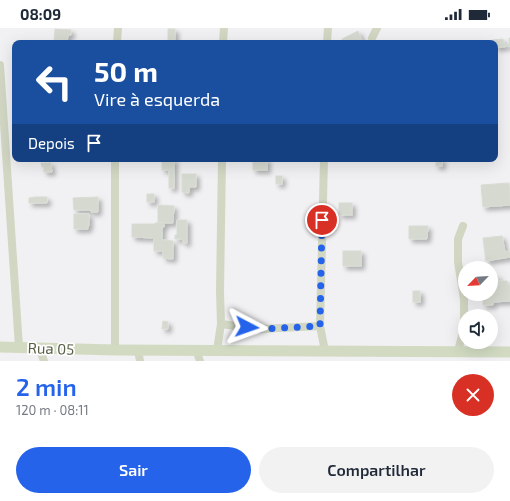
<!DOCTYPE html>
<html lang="pt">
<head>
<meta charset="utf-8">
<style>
  :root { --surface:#fff; --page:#f2f2f3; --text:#1f2937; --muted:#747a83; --accent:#2563eb }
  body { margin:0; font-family:"Exo 2",sans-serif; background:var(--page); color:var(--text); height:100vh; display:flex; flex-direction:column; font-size:15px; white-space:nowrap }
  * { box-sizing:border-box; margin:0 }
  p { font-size:13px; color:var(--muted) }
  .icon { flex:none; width:22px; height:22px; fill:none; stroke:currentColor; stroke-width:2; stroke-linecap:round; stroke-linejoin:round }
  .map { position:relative; height:333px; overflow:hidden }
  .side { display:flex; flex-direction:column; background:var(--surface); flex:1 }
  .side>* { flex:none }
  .hud { position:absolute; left:12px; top:12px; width:486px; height:122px; border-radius:8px; box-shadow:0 4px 16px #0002; background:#1a4fa0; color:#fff; overflow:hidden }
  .needle { width:26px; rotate:245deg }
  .tools { position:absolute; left:458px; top:233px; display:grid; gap:8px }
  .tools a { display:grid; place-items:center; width:40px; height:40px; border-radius:50%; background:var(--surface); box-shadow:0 4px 16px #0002; font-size:20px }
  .pin { position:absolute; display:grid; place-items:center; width:34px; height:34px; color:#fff; margin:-17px; border:2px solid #fff; border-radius:50%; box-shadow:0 1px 4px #0007 }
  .me { position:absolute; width:44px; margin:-22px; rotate:94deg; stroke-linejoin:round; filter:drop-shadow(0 0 3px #0008) }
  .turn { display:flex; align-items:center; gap:14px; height:84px; padding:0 16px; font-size:18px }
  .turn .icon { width:52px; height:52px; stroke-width:2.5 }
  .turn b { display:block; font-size:28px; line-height:34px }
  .then { display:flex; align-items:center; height:38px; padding:0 16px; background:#0003; gap:8px; font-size:15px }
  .round { display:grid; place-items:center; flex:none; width:42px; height:42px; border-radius:21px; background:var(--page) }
  .overview { display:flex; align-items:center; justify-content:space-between; height:68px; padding:0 16px }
  h1 { font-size:24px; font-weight:600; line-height:30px; color:var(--accent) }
  .action { display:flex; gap:8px; margin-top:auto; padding:8px 16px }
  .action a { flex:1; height:46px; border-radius:24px; background:var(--accent); color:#fff; font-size:16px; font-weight:600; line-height:46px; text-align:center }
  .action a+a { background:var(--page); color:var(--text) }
  .status { display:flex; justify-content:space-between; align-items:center; height:28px; padding:0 20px; background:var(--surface); direction:ltr }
  .status svg { height:11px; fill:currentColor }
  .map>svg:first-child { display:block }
</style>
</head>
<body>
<div class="status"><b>08:09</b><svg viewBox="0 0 49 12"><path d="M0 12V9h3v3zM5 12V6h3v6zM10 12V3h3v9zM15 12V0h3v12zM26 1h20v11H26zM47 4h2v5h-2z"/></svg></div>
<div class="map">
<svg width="510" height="333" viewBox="0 0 510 333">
  <defs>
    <filter id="shadow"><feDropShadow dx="3.5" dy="3.5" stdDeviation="2" flood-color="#0004"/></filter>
  </defs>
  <rect width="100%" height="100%" fill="#f1f1f3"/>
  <g fill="#d5d9cf" stroke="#d8ddd4" filter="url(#shadow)">
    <path d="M55,1L71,2V7H68L67,15H54Z"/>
    <rect x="168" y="1" width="7" height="14"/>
    <path d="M358,3L363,15H344L342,11Z"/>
    <path d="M509,10H510V18L495,20V15H493L492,12L503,11L504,17L509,16Z"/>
    <rect x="162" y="131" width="12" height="11"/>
    <rect x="253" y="131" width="14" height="11"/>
    <rect x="436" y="131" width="6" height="7"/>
    <path d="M41,135H51V141H52V144H44V139H42Z"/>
    <rect x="169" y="142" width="5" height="18"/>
    <path d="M182,146H196V159H189V165L182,164Z"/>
    <rect x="276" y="148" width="6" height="8"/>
    <path d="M509,155L510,177L483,179L481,157Z"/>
    <rect x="147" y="166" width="7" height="8"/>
    <path d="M35,169H47V175H29V170Z"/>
    <path d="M98,169V184H91V182H74L73,170Z"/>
    <rect x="339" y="175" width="13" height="12"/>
    <path d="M158,177L174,178L173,195H158Z"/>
    <path d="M74,186H89V198H88V201H74Z"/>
    <path d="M177,192H187V215H183V211H175V207H177Z"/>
    <path d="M155,195H164V199H162V212L173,213V231L163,230V223H154V210L132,209V196H155Z"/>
    <path d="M409,198H428L427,211H409Z"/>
    <path d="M502,208L505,224L510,223V229L486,233L483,210Z"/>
    <rect x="343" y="223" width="18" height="15"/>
    <path d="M491,248H498V253H507L508,257H510V273L493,274V277H483V266H491Z"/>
    <rect x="413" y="263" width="7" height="11"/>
    <path d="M163,293L168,294V301H162Z"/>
  </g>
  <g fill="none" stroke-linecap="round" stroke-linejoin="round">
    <g stroke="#d1d7c3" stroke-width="8">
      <path d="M372,10L377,0"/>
      <path d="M117,15L118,0"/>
      <path d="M223,15L224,0"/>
      <path d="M327,15L328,0"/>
      <path d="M0,37L19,319"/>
      <path d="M115,131V322"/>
      <path d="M222,131L220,263L221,296L260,301L320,298L325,323"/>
      <path d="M320,298L324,131"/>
      <path d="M39,319L44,333"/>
      <path d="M138,322L140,333"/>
      <path d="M196,322L200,333"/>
      <path d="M217,322L221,296"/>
      <path d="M458,323L464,300V271L458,234V211L463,198"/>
    </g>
    <path stroke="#d2dbc2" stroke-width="11" d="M0,319L115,322L510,324"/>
  </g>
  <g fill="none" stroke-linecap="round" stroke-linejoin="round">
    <path stroke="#2563eb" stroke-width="7" stroke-dasharray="0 12.6" d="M247,299L260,301L320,298L322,192"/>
  </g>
  <g text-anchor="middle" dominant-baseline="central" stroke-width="3.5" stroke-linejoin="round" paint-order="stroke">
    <g font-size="15" fill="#586047" stroke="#fff">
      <text transform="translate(51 320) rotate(2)">Rua 05</text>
    </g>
  </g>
</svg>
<div class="tools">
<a><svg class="needle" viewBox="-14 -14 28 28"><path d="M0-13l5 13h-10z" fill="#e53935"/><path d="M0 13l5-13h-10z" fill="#747a83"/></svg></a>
<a><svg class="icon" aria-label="sound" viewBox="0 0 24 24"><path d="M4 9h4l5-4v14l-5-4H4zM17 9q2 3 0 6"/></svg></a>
</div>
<div class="pin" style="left:322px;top:192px;background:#d93025"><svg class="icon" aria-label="arrive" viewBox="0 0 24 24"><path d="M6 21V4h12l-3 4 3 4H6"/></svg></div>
<svg class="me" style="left:247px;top:299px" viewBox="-20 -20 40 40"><path d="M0-17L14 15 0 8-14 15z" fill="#2563eb" stroke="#fff" stroke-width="4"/></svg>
<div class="hud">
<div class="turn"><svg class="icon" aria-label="left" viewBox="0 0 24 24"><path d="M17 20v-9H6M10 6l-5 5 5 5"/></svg><div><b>50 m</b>Vire à esquerda</div></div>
<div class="then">Depois<svg class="icon" aria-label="arrive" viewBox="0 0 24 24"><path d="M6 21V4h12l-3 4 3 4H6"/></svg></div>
</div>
</div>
<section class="side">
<div class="overview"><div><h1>2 min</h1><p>120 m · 08:11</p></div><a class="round" style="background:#d93025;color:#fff"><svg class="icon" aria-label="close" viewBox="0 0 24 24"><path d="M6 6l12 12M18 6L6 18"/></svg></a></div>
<div class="action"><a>Sair</a><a>Compartilhar</a></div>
</section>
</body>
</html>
